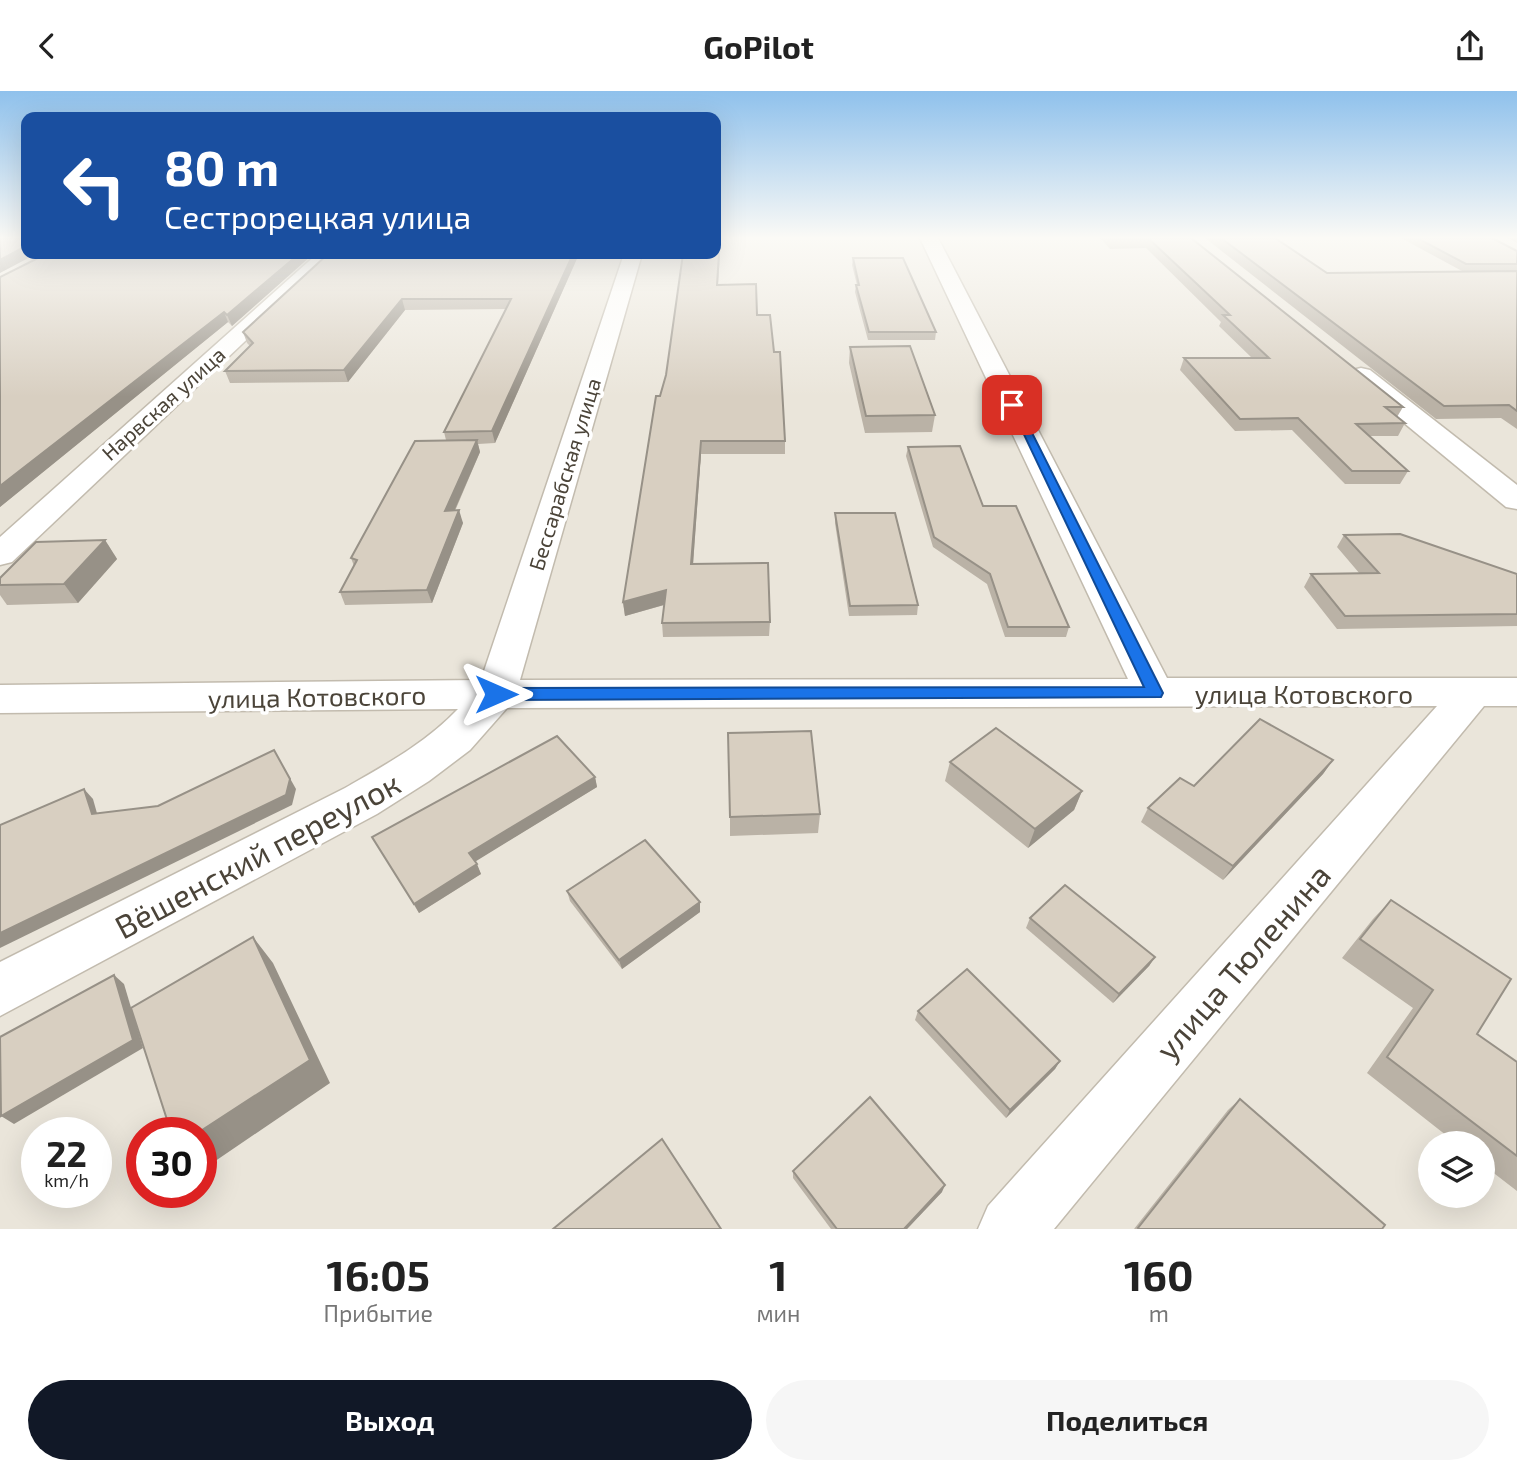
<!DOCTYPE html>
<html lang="ru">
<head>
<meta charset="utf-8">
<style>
  :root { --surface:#fff; --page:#f6f6f6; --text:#222; --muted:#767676; --accent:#111827 }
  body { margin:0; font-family:"Exo 2",sans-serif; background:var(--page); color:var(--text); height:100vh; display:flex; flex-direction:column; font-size:26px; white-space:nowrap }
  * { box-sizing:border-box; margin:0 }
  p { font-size:23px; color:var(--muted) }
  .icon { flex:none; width:38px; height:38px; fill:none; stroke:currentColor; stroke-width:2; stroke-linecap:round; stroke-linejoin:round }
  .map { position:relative; height:1138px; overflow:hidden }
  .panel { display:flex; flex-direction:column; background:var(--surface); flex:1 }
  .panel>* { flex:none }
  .hud { position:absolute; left:21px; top:21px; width:700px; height:147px; border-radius:14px; box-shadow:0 7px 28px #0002; background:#1a4fa0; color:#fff; overflow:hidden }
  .controls { position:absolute; left:1418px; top:1040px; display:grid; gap:14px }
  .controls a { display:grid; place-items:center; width:77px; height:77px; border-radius:50%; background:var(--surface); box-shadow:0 7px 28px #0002; font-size:35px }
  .speed { position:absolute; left:21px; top:1026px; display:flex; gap:14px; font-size:35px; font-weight:700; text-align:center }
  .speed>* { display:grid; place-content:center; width:91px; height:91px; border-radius:50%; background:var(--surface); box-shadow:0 7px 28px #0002; line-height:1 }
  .speed small { font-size:18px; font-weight:400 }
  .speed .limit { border:10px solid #d22; background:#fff; color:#111 }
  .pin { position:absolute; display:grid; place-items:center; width:60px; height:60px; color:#fff; margin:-30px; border-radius:14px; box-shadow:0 4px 10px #0006 }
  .me { position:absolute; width:77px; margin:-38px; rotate:90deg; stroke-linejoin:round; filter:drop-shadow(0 0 5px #0008) }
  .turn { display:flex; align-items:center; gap:24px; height:147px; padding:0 28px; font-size:32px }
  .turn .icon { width:91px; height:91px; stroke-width:2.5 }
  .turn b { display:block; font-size:49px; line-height:60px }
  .eta { display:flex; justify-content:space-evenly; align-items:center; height:119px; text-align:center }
  .eta b { font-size:42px; font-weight:700; line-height:49px }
  .cta { display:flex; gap:14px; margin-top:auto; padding:14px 28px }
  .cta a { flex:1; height:80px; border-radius:42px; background:var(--accent); color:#fff; font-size:28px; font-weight:700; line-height:80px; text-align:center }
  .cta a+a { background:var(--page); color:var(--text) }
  header { display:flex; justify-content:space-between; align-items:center; height:91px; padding:0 28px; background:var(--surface); font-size:32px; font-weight:700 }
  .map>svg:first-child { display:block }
</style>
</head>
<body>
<header><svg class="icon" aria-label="back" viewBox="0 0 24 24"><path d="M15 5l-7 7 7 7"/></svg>GoPilot<svg class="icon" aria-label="share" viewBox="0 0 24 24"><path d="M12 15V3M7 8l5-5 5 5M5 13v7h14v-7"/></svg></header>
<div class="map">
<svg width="1517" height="1138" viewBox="0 0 1517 1138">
  <rect width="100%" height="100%" fill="#f6f3ec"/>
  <path fill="#eae5da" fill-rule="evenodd" d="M0,147L26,163H716V147H1517V1138H0ZM37,1041H96V1101H37ZM142,1041H201V1101H142ZM1430,1052H1482V1104H1430Z"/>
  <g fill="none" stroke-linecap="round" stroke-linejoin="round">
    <g stroke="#c2bbae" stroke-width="3">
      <g id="street">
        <path d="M920,147H938L1167,587H1517V615H1484L1054,1138H978L988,1115L1437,615L507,617L470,659L429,690L377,723L0,925V871L345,697C385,674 426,652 458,618L0,622V594L481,589L624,163H642L520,589L1128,588Z"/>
        <path d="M317,163H337L12,471L0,474V446Z"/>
        <path d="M1361,277L1370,279L1517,394V418L1506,416L1352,289L1349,284L1352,279Z"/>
      </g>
    </g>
    <use href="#street" fill="#fff" fill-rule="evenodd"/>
  </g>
  <g fill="#bab2a6">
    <path d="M716,147H721L718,194L757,224L785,350V363H701L693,473L770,531L769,545L663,546L662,532L664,514L625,525L623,511L660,305Z"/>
    <path d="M1100,147H1191L1403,316L1397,326L1405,332L1398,345H1369L1408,380L1400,393H1345L1292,339L1235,340L1180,279L1184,267H1252L1219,235L1221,231L1146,157L1110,158Z"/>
    <path d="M1205,147H1275L1327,182L1462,180L1401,147H1493L1517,160V338L1501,327L1436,328Z"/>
    <path d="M1508,147H1517V152Z"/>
    <path d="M313,163L232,235L228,231L0,416V186Z"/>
    <path d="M579,163L495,352L478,353L480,361L455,420L463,432L432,512L345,514L340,501L354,475L351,467L446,349L444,341L506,218L405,219L348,291L230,292L225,280L250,255L247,252L243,241L421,167H512Z"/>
    <path d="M853,167L936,241L935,249H868L855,201L856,194H857L852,174Z"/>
    <path d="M850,256L935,324L932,341L865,342L849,272Z"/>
    <path d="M908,356L983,415L1069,536L1066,546H1005L987,493L933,456L906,365Z"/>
    <path d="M835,422L918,514L917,524L849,525L835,432Z"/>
    <path d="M1344,444L1517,483V535L1337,538L1304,496L1311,483H1360L1337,456Z"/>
    <path d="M105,449L117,468L78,512L7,514L0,504V487Z"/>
    <path d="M1333,669L1323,683L1223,789L1141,731L1148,717L1194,695Z"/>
    <path d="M950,671L1082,700L1074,719L1028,757L945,690Z"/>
    <path d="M595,686L597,696L475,770L481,783L419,822L372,746Z"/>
    <path d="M820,723L818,742L730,745V726Z"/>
    <path d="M567,800L700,821L622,878L570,810Z"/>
    <path d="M1391,809L1477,943L1517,971V1100L1482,1073V1052H1456L1367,982L1413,917L1342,867L1373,828Z"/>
    <path d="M1030,827L1155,866L1149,875L1113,912L1026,837Z"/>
    <path d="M918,920L1060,970L1055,978L1006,1027L915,929Z"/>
    <path d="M1240,1008L1382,1138H1134L1228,1019Z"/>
    <path d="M793,1080L942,1101L907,1138H831L793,1087Z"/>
  </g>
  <g fill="#979187">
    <path d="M26,155V163H36L0,182V169Z"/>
    <path d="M299,163H313L232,235L227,224Z"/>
    <path d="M413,163H424L413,176L410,167Z"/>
    <path d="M573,163H579L495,352L492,340Z"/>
    <path d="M402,208L405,219L348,291L344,279Z"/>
    <path d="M224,221L228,231L0,416V395Z"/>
    <path d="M477,349L480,361L449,432L445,420Z"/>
    <path d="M701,350V363L692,487L691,473Z"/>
    <path d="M459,419L463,432L432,512L427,499Z"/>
    <path d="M105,449L117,468L78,512L64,493Z"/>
    <path d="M666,499L667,513L625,525L623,511Z"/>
    <path d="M274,659L296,698L292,714L0,857V842Z"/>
    <path d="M1333,669L1323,683L1223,789L1233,775Z"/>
    <path d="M595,686L597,696L473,772L469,762Z"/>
    <path d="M84,698L93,708L100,733L92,723Z"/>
    <path d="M1082,700L1074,719L1028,757L1035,738Z"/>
    <path d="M477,773L481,783L419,822L414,813Z"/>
    <path d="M700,811V821L622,878L619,869Z"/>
    <path d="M253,846L273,872L330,992L205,1077L201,1074V1041H199Z"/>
    <path d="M1155,866L1149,875L1113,912L1119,903Z"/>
    <path d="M114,884L124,893L143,957L14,1033L1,1025Z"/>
    <path d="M1060,970L1055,978L1006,1027L1010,1019Z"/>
    <path d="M945,1094L942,1101L907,1138H904Z"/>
  </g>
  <g fill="#d8cfc1" stroke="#979187" stroke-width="2">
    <path d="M0,147H26V155L0,169Z"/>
    <path d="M716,147H720L717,194L756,193L757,224H770L774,261H780L785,350H701L691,473L768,472L770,531L662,532L666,499L623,511L656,305H660L666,284L683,163H716Z"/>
    <path d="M1112,147H1191L1403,316H1385L1405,332L1356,333L1408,380H1352L1298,327L1240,328L1184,267H1269L1223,224H1230L1149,148H1113Z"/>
    <path d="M1221,147H1275L1327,182L1517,180V320L1509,314L1444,315Z"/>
    <path d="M1417,147H1492L1517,160V173H1466Z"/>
    <path d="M46,163H299L227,224L224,221L0,395V186Z"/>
    <path d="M328,163H413L410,167H512L515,163H573L492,340L444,341L511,208H402L344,279L225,280L253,252L243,241Z"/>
    <path d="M853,167H903L936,241H869L856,194H859Z"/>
    <path d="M910,255L935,324L866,325L850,256Z"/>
    <path d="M477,349L445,420L459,419L427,499L340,501L357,469L351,467L415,350Z"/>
    <path d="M960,355L983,415H1016L1069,536H1008L990,483L934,446L908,356Z"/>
    <path d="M835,422H895L918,514L850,515Z"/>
    <path d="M1400,443L1517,483V523L1345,525L1311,483L1379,482L1344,444Z"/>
    <path d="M105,449L64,493L0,494V487L36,451Z"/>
    <path d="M1260,628L1333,669L1233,775L1148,717L1180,687L1194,695Z"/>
    <path d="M996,637L1082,700L1035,738L950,671Z"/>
    <path d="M811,640L820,723L730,726L728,642Z"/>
    <path d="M557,645L595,686L469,762L477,773L414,813L372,746Z"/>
    <path d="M274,659L290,688L286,704L0,842V734L84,698L92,723L158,715Z"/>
    <path d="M645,749L700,811L619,869L567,800Z"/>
    <path d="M1065,794L1155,866L1119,903L1030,827Z"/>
    <path d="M1391,809L1511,888L1477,943L1517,971V1065L1387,966L1433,899L1360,848Z"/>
    <path d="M253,846L310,969L199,1041H171L131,917Z"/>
    <path d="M967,878L1060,970L1010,1019L918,920Z"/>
    <path d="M114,884L133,949L1,1025L0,946Z"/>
    <path d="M870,1006L945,1094L904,1138H837L793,1080Z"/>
    <path d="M1240,1008L1385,1134L1382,1138H1139L1138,1137Z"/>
    <path d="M662,1048L721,1138H553Z"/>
  </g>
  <linearGradient id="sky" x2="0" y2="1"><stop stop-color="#8fc1ec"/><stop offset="0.48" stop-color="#fbfaf6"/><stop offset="1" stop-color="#fbfaf6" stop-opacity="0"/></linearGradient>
  <rect width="1517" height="306" fill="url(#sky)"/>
  <path fill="#1a73e8" stroke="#114b97" stroke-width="2" d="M1009,312L1018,314L1163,602L1161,606L496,609L488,603L496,597L1144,596Z"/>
  <g text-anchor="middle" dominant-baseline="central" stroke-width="7" stroke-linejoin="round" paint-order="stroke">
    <g font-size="21" fill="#4b4439" stroke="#fff">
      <text transform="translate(163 312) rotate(-42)">Нарвская улица</text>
      <text transform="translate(564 383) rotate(-73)">Бессарабская улица</text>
    </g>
    <g font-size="26" fill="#4b4439" stroke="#fff">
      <text x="1304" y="602">улица Котовского</text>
      <text transform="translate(317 605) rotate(-1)">улица Котовского</text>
    </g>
    <g font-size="32" fill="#4b4439" stroke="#fff">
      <text transform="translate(257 763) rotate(-28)">Вёшенский переулок</text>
      <text transform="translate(1242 870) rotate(-49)">улица Тюленина</text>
    </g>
  </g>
</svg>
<div class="controls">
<a><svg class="icon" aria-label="layers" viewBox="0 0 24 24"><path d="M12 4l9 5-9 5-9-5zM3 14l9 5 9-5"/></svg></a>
</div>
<div class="speed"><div>22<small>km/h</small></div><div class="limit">30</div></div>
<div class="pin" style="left:1012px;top:314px;background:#d93025"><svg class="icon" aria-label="arrive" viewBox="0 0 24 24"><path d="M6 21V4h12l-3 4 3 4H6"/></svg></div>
<svg class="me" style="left:496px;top:603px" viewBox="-20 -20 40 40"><path d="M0-17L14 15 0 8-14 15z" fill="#1a73e8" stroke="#fff" stroke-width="4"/></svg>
<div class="hud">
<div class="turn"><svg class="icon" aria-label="left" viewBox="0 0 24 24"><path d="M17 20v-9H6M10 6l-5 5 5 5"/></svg><div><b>80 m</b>Сестрорецкая улица</div></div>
</div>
</div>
<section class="panel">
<div class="eta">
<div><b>16:05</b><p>Прибытие</p></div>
<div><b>1</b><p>мин</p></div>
<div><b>160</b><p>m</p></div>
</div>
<div class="cta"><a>Выход</a><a>Поделиться</a></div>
</section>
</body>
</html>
